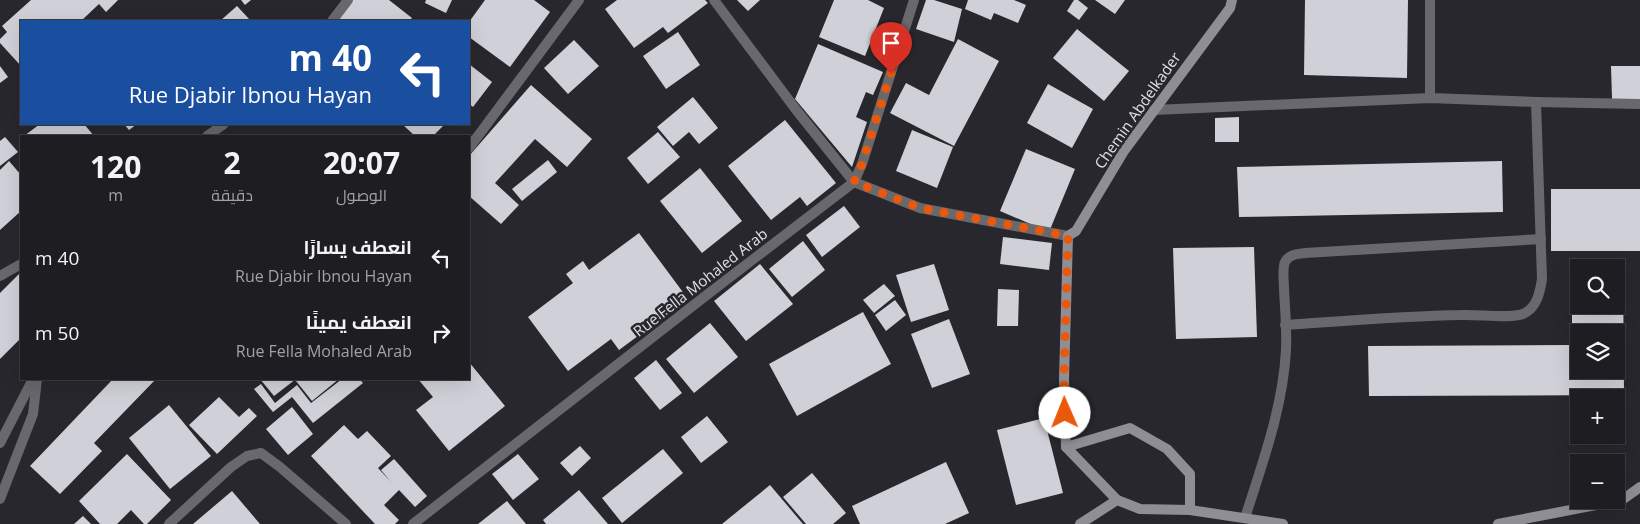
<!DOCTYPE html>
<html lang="ar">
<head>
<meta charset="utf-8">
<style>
  :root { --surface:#1d1d22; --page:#2a2a2f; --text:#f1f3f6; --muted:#a0a2a5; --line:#3b3b40 }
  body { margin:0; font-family:"Open Sans",Cairo,sans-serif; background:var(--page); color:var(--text); direction:rtl; height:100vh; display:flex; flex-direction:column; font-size:19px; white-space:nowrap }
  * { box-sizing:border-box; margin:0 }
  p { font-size:16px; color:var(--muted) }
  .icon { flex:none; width:28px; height:28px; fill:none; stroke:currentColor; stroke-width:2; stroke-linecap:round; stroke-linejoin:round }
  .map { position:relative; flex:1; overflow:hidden; direction:ltr }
  .panel { position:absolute; left:20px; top:135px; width:450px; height:245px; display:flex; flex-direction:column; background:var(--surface); border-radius:0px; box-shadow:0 5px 20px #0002,0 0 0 1px var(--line); direction:rtl }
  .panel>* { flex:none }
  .top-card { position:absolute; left:20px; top:20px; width:450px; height:105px; border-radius:0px; box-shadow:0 5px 20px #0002,0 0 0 1px var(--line); direction:rtl; background:#1a4fa0; color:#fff; overflow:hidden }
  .buttons { position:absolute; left:1570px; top:259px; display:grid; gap:10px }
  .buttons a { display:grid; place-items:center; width:55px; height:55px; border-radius:0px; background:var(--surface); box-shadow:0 5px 20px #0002,0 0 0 1px var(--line); font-size:25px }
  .pin { position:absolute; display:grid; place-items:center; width:42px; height:42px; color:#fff; margin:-51px -21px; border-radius:50% 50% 50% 0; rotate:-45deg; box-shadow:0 0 5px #0007 }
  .pin .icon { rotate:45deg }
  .me { position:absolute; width:55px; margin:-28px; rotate:359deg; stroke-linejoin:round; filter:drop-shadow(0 0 4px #0008) }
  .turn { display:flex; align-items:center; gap:18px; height:105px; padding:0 15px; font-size:22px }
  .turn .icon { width:65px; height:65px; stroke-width:2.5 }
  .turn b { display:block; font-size:35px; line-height:42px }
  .eta { display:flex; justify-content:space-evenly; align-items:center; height:85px; text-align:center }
  .eta b { font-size:30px; font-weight:700; line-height:35px }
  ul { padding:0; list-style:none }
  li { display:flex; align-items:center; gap:15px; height:75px; padding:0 15px }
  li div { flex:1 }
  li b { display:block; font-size:19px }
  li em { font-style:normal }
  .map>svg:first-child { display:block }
</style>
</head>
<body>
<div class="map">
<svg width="1640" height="524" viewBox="0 0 1640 524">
  <rect width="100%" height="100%" fill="#27272d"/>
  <g fill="#d0d0d8" fill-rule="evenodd">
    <path d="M31,0H118L106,12L99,4L81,21H21V66L0,43V39L7,32L2,26Z"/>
    <path d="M241,0H251L245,5Z"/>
    <path d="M351,0H389L412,18L409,21H340L337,18Z"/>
    <path d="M426,0H452L446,13L425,3Z"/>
    <path d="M485,0H534L550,12L510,67L469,37V22Z"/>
    <path d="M617,0H705L708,3L668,33L663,27L634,48L605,9Z"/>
    <path d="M737,0H760L748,11Z"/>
    <path d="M834,0H868L884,8L865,56L819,37Z"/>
    <path d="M926,0H934L962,9L954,42L916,29Z"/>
    <path d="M968,0H1014L1026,5L1018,23L994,13L991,20L965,9Z"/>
    <path d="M1074,0H1078L1088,8L1079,20L1067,11Z"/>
    <path d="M1095,0H1125L1115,14Z"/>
    <path d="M1305,0H1408L1407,78L1304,75Z"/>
    <path d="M237,6L250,20L248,21H220Z"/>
    <path d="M1077,29L1129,71L1104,101L1053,58Z"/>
    <path d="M678,32L700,65L666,89L643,56Z"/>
    <path d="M958,39L999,61L954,146L890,113L906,83L929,95Z"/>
    <path d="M574,40L599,66L568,94L544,68Z"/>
    <path d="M818,44L883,72L873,95L866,92L856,117L867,122L852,167L795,99Z"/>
    <path d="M469,64L492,82L473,107L469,104Z"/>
    <path d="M0,66L8,77L0,83Z"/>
    <path d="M1611,66H1640V99H1612Z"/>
    <path d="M1048,84L1093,109L1072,148L1027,123Z"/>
    <path d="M531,85L592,139L567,167L535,139L495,183L519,205L501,224L469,196V156Z"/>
    <path d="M693,97L718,128L699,144L689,132L673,146L657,127Z"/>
    <path d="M1239,117V142H1215V118Z"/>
    <path d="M785,120L836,183L807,206L800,197L771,220L728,166Z"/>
    <path d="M40,124H84L94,136H24Z"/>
    <path d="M124,124H137L129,130Z"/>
    <path d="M402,124H445L433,136H415Z"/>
    <path d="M912,130L953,147L937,188L896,171Z"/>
    <path d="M658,132L680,157L648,184L627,158Z"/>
    <path d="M5,137L18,152L0,166V141Z"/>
    <path d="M1026,149L1075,169L1049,232L1000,211Z"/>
    <path d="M548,160L557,172L522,201L512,189Z"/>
    <path d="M9,161L21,175V211L0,230V170Z"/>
    <path d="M1502,161L1503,212L1239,217L1237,167Z"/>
    <path d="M700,168L742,221L702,253L660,201Z"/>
    <rect x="1551" y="189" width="89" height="62"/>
    <path d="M844,206L860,227L822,257L806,235Z"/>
    <path d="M639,233L688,299L619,350L611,339L568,371L528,317L573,283L566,274L583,261L589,270Z"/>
    <path d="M1003,237L1052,243L1049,270L1000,264Z"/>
    <path d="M803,241L825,270L792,297L769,269Z"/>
    <path d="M1254,247L1257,337L1176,339L1173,248Z"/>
    <path d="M1572,263H1623L1624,395L1369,396L1368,346L1572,345ZM1579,268H1616V305H1579ZM1579,332H1616V370H1579Z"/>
    <path d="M760,264L793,304L746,341L714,301Z"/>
    <path d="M934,264L949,310L911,322L896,275Z"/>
    <path d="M21,272V338L0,359V293Z"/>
    <path d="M884,284L895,296L874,313L863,300Z"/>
    <path d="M998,289L1019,290L1018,326H997Z"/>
    <path d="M895,300L906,315L886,331L875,315Z"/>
    <path d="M863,312L891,364L797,416L769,364Z"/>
    <path d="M949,319L970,374L932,388L911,334Z"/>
    <path d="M710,323L738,357L694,393L666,359Z"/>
    <path d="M656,360L682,393L660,410L634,378Z"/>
    <path d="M469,362L505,406L449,451L416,410L433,397L418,379H469Z"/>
    <path d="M113,379H156L94,443L102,451L60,494L30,466Z"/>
    <path d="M260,379H296L274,396Z"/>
    <path d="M299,379H339L312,401L296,381Z"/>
    <path d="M342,379H359L363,383L313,423L292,397L273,412L254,389L261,384L275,403L297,385L311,403Z"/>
    <path d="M219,397L239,417L249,408L257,416L217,454L189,425Z"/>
    <path d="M169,405L211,456L170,489L129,438Z"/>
    <path d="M292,407L313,434L288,455L266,429Z"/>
    <path d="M707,416L728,442L701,463L681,437Z"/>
    <path d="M1044,418L1063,493L1016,505L997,430Z"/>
    <path d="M344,425L358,439L367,431L391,456L378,468L391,482L381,470L394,459L427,496L415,507L399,490L384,505L399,520L395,524H375L311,456Z"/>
    <path d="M580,446L591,458L572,476L560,463Z"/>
    <path d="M663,449L683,473L622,523L602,498Z"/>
    <path d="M127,454L171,500L147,524H144L131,510L117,524H100L79,501Z"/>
    <path d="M518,454L539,479L513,500L492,474Z"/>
    <path d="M946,462L969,513L945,524H860L852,506Z"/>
    <path d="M812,473L846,513L833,524H806L783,497Z"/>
    <path d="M770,485L803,524H722Z"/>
    <path d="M579,490L608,524H546L543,520Z"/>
    <path d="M232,491L260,524H193Z"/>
    <path d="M507,501L526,524H478Z"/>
    <path d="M83,516L91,524H74Z"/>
  </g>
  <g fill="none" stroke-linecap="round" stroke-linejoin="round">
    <path stroke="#69696d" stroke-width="10" d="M1430,98V0"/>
    <g stroke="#69696d" stroke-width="10">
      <path d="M714,0L797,111L854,182L920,208L1068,236"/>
      <path d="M332,21L348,0"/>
      <path d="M1154,110L1430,98L1536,102L1640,104"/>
      <path d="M207,136L224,124"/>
      <path d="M469,148L579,0"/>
      <path d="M0,276L21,264"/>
      <path d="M1285,325C1344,321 1403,316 1461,315C1478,314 1509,319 1523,314C1537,308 1540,292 1542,279L1536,102"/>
      <path d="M0,443L33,379"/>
      <path d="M0,499L33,414L37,379"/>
      <path d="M1245,518C1262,464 1283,408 1286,350C1287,330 1285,309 1284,289C1284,281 1282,269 1285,262C1289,254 1298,254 1305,253L1541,239"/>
      <path d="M169,524L231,467L247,456L261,453L280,467L346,524"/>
      <path d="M413,524L708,294L854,182L862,164L914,0"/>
    </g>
    <g stroke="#8e8e94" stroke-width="10">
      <path d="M1130,428L1167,449L1190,474V510L1140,509L1117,500L1066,447Z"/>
      <path d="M1066,447L1064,379L1068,236L1076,231L1124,151L1230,8L1232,0"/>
      <path d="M1190,510L1283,524"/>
      <path d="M1080,524L1117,500"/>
      <path d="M1498,524L1622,500L1640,487"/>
    </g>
  </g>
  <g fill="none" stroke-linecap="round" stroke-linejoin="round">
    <path stroke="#ea580c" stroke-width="9" stroke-dasharray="0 16.2" d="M891,73L862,164L854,182L920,208L1068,236L1064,379L1065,413"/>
  </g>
  <g text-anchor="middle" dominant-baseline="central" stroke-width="5" stroke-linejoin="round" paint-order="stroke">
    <g font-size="15" fill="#e0e0e4" stroke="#27272d">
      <text transform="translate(1137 110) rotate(-55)">Chemin Abdelkader</text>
      <text transform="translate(700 282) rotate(-38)">Rue Fella Mohaled Arab</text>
    </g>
  </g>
</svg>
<div class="buttons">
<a><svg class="icon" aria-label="search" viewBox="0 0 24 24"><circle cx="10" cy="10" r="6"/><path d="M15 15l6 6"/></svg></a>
<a><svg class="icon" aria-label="layers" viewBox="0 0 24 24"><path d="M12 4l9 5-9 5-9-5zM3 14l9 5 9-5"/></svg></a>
<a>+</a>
<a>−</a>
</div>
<div class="pin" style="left:891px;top:73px;background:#d93025"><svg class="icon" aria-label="arrive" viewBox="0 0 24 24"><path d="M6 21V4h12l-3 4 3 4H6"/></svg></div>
<svg class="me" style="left:1065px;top:413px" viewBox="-20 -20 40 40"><circle r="19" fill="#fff"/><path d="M0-13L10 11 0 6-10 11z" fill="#ea580c"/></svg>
<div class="top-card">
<div class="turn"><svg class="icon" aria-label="left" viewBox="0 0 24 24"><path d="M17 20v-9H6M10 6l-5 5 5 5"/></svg><div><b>40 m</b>Rue Djabir Ibnou Hayan</div></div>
</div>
<section class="panel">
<div class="eta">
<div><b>20:07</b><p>الوصول</p></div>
<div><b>2</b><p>دقيقة</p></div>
<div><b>120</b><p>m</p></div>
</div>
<ul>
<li><svg class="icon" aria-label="left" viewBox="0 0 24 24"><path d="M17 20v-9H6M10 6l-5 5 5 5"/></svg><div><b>انعطف يسارًا</b><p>Rue Djabir Ibnou Hayan</p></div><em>40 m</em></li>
<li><svg class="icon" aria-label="right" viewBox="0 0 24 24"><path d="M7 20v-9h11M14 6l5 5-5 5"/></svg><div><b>انعطف يمينًا</b><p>Rue Fella Mohaled Arab</p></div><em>50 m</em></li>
</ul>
</section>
</div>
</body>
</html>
